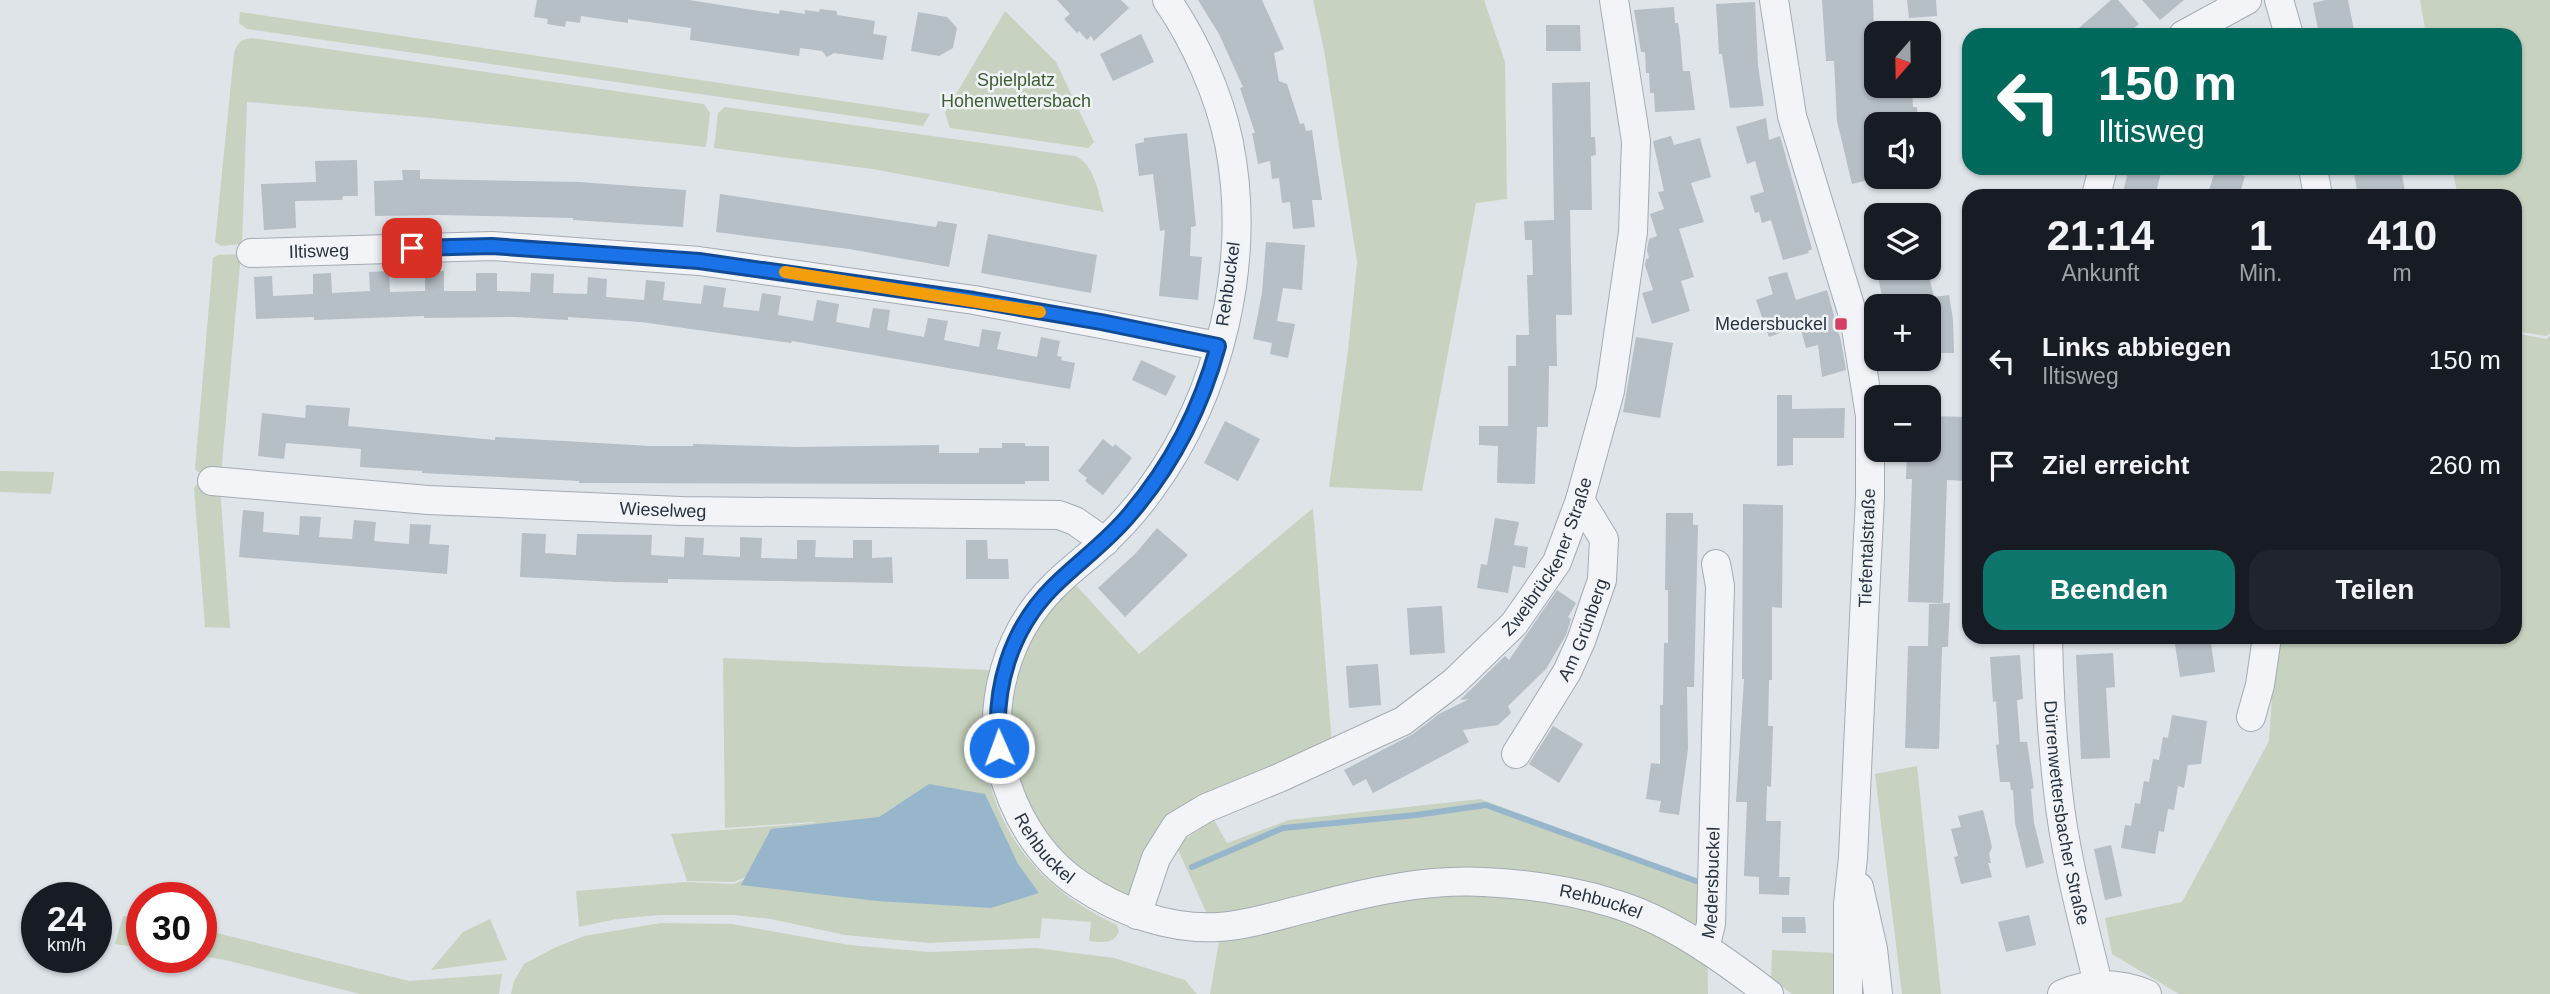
<!DOCTYPE html>
<html lang="de">
<head>
<meta charset="utf-8">
<style>
  :root { --surface:#171b24; --page:#20242c; --text:#f1f3f6; --muted:#9ea1a6; --accent:#0f766e }
  body { margin:0; font-family:Arial,sans-serif; background:var(--page); color:var(--text); height:100vh; display:flex; flex-direction:column; font-size:26px; white-space:nowrap }
  * { box-sizing:border-box; margin:0 }
  p { font-size:23px; color:var(--muted) }
  .icon { flex:none; width:38px; height:38px; fill:none; stroke:currentColor; stroke-width:2; stroke-linecap:round; stroke-linejoin:round }
  .map { position:relative; flex:1; overflow:hidden }
  .panel { position:absolute; left:1962px; top:189px; width:560px; height:455px; display:flex; flex-direction:column; background:var(--surface); border-radius:21px; box-shadow:0 2px 5px #0004 }
  .panel>* { flex:none }
  .hud { position:absolute; left:1962px; top:28px; width:560px; height:147px; border-radius:21px; box-shadow:0 2px 5px #0004; background:#00695c; color:#fff; overflow:hidden }
  .needle { width:46px; rotate:200deg }
  .buttons { position:absolute; left:1864px; top:21px; display:grid; gap:14px }
  .buttons a { display:grid; place-items:center; width:77px; height:77px; border-radius:14px; background:var(--surface); box-shadow:0 2px 5px #0004; font-size:35px }
  .speed { position:absolute; left:21px; top:882px; display:flex; gap:14px; font-size:35px; font-weight:700; text-align:center }
  .speed>* { display:grid; place-content:center; width:91px; height:91px; border-radius:50%; background:var(--surface); box-shadow:0 2px 5px #0004; line-height:1 }
  .speed small { font-size:18px; font-weight:400 }
  .speed .limit { border:10px solid #d22; background:#fff; color:#111 }
  .pin { position:absolute; display:grid; place-items:center; width:60px; height:60px; color:#fff; margin:-30px; border-radius:14px; box-shadow:0 4px 10px #0006 }
  .me { position:absolute; width:77px; margin:-38px; rotate:358deg; stroke-linejoin:round; filter:drop-shadow(0 0 5px #0008) }
  .turn { display:flex; align-items:center; gap:24px; height:147px; padding:0 21px; font-size:32px }
  .turn .icon { width:91px; height:91px; stroke-width:2.5 }
  .turn b { display:block; font-size:49px; line-height:60px }
  .eta { display:flex; justify-content:space-evenly; align-items:center; height:119px; text-align:center }
  .eta b { font-size:42px; font-weight:700; line-height:49px }
  .button { display:flex; gap:14px; margin-top:auto; padding:14px 21px }
  .button a { flex:1; height:80px; border-radius:21px; background:var(--accent); color:#fff; font-size:28px; font-weight:700; line-height:80px; text-align:center }
  .button a+a { background:var(--page); color:var(--text) }
  ul { padding:0; list-style:none }
  li { display:flex; align-items:center; gap:21px; height:105px; padding:0 21px }
  li div { flex:1 }
  li b { display:block; font-size:26px }
  li em { font-style:normal }
  .map>svg:first-child { display:block }
</style>
</head>
<body>
<div class="map">
<svg width="2550" height="994" viewBox="0 0 2550 994">
  <rect width="100%" height="100%" fill="#dfe4e9"/>
  <g fill="#c7d3c0">
    <path d="M1313,0H1484L1505,62L1507,199L1476,203L1422,491L1329,487L1348,351L1357,262L1324,50Z"/>
    <path d="M2420,0H2550V334L2546,336L2515,331V196H2458L2452,168H2515V35H2426Z"/>
    <path d="M1005,11L1056,62L1094,142L1088,148L950,128L945,113Z"/>
    <path d="M240,12L930,114L923,126L247,29L239,23Z"/>
    <path d="M253,38L704,104L710,113L706,147L432,118L247,102L242,244L221,246L215,242L234,53C238,42 241,39 253,38Z"/>
    <path d="M725,107L1075,156C1095,164 1098,193 1104,212L872,169L714,148L718,113Z"/>
    <path d="M241,254L221,474L198,472L195,469L213,258L218,255Z"/>
    <path d="M2515,333L2546,339L2550,336V994H2179L2112,954L2105,918L2182,902L2269,741L2276,637H2515Z"/>
    <path d="M0,471L54,472L51,494L0,492Z"/>
    <path d="M198,483L220,485L230,628L205,627L194,488Z"/>
    <path d="M1313,508L1332,744L1194,806L1138,887L1128,896L1113,888L1109,895L1075,871L1026,810L1008,735L1013,682L1039,622L1073,582L1139,654Z"/>
    <path d="M723,658L990,670C966,786 1010,875 1117,925L1119,932C1112,945 1103,942 1089,941L1091,922L1042,918L1040,938L929,943L845,935L771,919L733,915H660L617,919L579,927L576,891L686,882L734,884L803,852L734,882L687,881L671,834L814,823L815,846H817L814,822L725,828Z"/>
    <path d="M1917,766L1941,994H1902L1875,774Z"/>
    <path d="M1480,799L1706,883L1708,994H1210L1219,941L1176,845L1214,820L1227,843L1289,820Z"/>
    <path d="M123,916L142,919V948L115,944Z"/>
    <path d="M490,919L507,960L431,970L463,932Z"/>
    <path d="M661,923L732,924L849,945L930,952L1036,948L1114,958L1185,980L1197,994H511L514,981L524,964L554,948L584,936Z"/>
    <path d="M201,929L409,981L502,974L499,994H360L225,960L201,956Z"/>
    <path d="M1772,950L1836,953L1834,994H1792L1771,979Z"/>
  </g>
  <path fill="#98b6cb" d="M929,784L985,794L1018,864L1039,893L991,908L877,901L741,885L771,829L879,817Z"/>
  <g fill="none" stroke-linecap="round" stroke-linejoin="round">
    <path stroke="#98b6cb" stroke-width="6" d="M1192,867L1283,828L1416,815L1486,805L1696,881"/>
  </g>
  <g fill="#b6bec6">
    <path d="M537,0H689L779,14L780,10L805,14V10L819,12L820,9L837,11V15L875,21L873,34L887,36L883,60L834,53L827,57L822,51L800,48L799,56L690,40L691,28L628,19V23L581,16L580,23L566,21L565,27L547,24L548,19L534,17Z"/>
    <path d="M1057,0H1121L1129,8L1094,41L1091,36L1087,40L1079,31L1077,33L1064,19L1070,14Z"/>
    <path d="M1198,0H1262L1284,49L1274,53L1279,81L1287,84L1300,124L1304,123L1306,131L1312,130L1322,200H1312L1315,227L1293,229L1290,202L1282,203L1279,178L1272,179L1270,161L1258,164L1252,133H1255L1240,88L1243,87L1219,34Z"/>
    <path d="M1822,0H1873L1876,89L1912,88L1913,107H1917L1918,124H1876V178L1852,184L1837,121L1834,61H1826Z"/>
    <path d="M1907,0H1936L1937,16L1909,18Z"/>
    <path d="M2111,0H2118L2139,24L2126,35H2071Z"/>
    <path d="M2142,0H2184L2160,20Z"/>
    <path d="M2326,0H2348L2355,35H2319L2313,3Z"/>
    <path d="M1755,2L1758,65L1764,106L1730,108L1722,54H1719L1716,4Z"/>
    <path d="M1674,7L1675,23H1678L1680,36L1683,71H1690L1695,110L1655,112L1654,93H1650L1649,73H1646L1645,52H1641L1634,10Z"/>
    <path d="M918,12L947,17L957,28L953,48L939,56L911,51Z"/>
    <path d="M1546,25H1580L1581,51H1546Z"/>
    <path d="M1141,34L1154,62L1113,81L1100,54Z"/>
    <path d="M1590,82L1591,137H1595L1596,155L1591,156L1592,210H1570L1572,315H1556L1557,366H1549L1548,427H1537L1535,484L1497,483L1498,446L1479,445V426H1508V366H1516V335H1529L1527,275H1533L1532,240H1525L1524,221L1554,220L1552,83Z"/>
    <path d="M1766,118L1769,140L1780,136L1812,249L1808,251L1809,253L1783,260L1771,220L1762,223L1759,212L1755,213L1750,196L1764,192L1755,161L1747,164L1736,127Z"/>
    <path d="M1187,133L1196,226L1191,227L1190,256L1202,257L1198,300L1159,296L1165,230L1160,231L1153,174L1139,176L1135,144L1144,142V138Z"/>
    <path d="M1671,136L1674,145L1700,138L1711,177L1691,183L1704,222L1679,229L1694,277L1681,281L1690,311L1652,324L1642,293L1653,290L1645,265L1646,259L1649,258L1647,250L1649,239L1657,236L1650,214L1664,209L1658,192L1664,191L1653,141Z"/>
    <path d="M357,160L358,196H343L342,200L295,201L296,228L264,230L261,184L316,182L315,161Z"/>
    <path d="M2129,168H2141L2161,173L2155,196H2122Z"/>
    <path d="M2216,168L2245,176L2239,196H2207Z"/>
    <path d="M2353,168H2401L2405,192L2380,196H2358Z"/>
    <path d="M402,170H420V179L579,182L686,190L683,227L573,220V218L439,215L375,216L374,181L403,180Z"/>
    <path d="M720,194L936,227L938,221L957,224L949,267L849,249L716,232Z"/>
    <path d="M988,234L1097,255L1091,293L981,273Z"/>
    <path d="M1266,242L1305,245L1302,290L1283,288L1277,321L1295,324L1288,358L1270,354L1272,343L1253,339L1262,293Z"/>
    <path d="M1876,268H1927L1934,297L1949,295L1953,320L1954,353H1928V306H1884Z"/>
    <path d="M389,271L390,292L425,291V271H444V291H476V273H497V291L530,292L531,273L554,274L553,293L587,294L588,277L607,279L606,297L644,300L646,280L665,282L663,300L701,304L704,285L726,288L723,307L759,311L762,293L781,296L778,315L813,321L817,300L839,304L836,322L869,328L873,308L890,310L887,330L924,337L928,318L948,321L944,340L979,347L982,329L1001,332L997,349L1037,357L1041,337L1060,341L1057,356L1062,357L1061,360L1075,363L1070,389L792,341L791,343L641,322L568,317V320L514,317L424,318V316L314,320V317L256,319L254,277L272,276L273,296L313,294V274L331,273L332,293L370,291L369,272Z"/>
    <path d="M1787,272L1796,300L1827,290L1841,341L1846,370L1822,377L1818,345L1806,348L1800,326L1769,337L1756,300L1773,294L1768,277Z"/>
    <path d="M1636,337L1673,343L1660,418L1623,412Z"/>
    <path d="M1141,360L1176,376L1166,396L1132,380Z"/>
    <path d="M1777,395H1792V409L1845,408L1844,438H1793V465L1777,466Z"/>
    <path d="M306,405L350,408L348,426L495,440V437L650,446H693V444L797,447L939,445V453H979V448H1002V443H1025V446H1049V481H1025V484H979L579,483V481L422,473V471L360,467L361,449L324,446L286,443L284,459L258,456L262,413L305,418Z"/>
    <path d="M1928,416L1967,417L1965,481L1947,480L1943,603L1908,602L1912,479H1906L1907,450H1928Z"/>
    <path d="M1225,421L1260,439L1238,481L1204,463Z"/>
    <path d="M1103,439L1113,447L1115,444L1132,458L1103,495L1085,481L1087,478L1078,471Z"/>
    <path d="M1743,504L1783,505L1782,608L1772,607V680H1769L1768,726H1773L1771,787L1767,786L1766,821H1781L1779,877H1790L1789,895L1759,894V877L1744,876L1747,802H1736L1744,679H1742Z"/>
    <path d="M243,510L264,512L263,532L299,535L300,516L321,517L319,537L352,539L354,520L376,522L374,541L409,544L410,524L431,525L429,544L449,545L447,574L239,557Z"/>
    <path d="M1666,513H1693V525H1698L1694,687H1687L1688,749L1679,815L1659,812L1661,801L1646,799L1651,763L1660,764V705H1663L1664,643H1668V590H1665Z"/>
    <path d="M1495,518L1519,522L1514,545L1528,547L1525,568L1513,566L1508,593L1477,588L1481,564L1487,565Z"/>
    <path d="M1157,528L1188,555L1125,617L1098,588L1136,553Z"/>
    <path d="M522,533L546,534L545,553L576,555L577,534L652,535L651,555L684,557L685,537L704,538L703,555L740,557V537L762,538L761,558L797,559V540H816L815,557L853,558V540H872V558L892,557L893,583L668,579V583L616,582L520,577Z"/>
    <path d="M966,540H987L988,559H1008L1009,579H966Z"/>
    <path d="M1557,590L1576,603L1568,617L1571,619L1566,635L1546,669L1508,706L1511,713L1498,725L1463,730L1469,742L1373,793L1366,779L1353,786L1344,770L1413,734L1439,714L1469,699L1460,700L1505,656L1509,660Z"/>
    <path d="M1950,603L1948,647H1942L1939,749L1905,748L1908,646H1928L1929,604Z"/>
    <path d="M1442,606L1445,653L1410,655L1407,608Z"/>
    <path d="M2192,637H2210L2215,672L2180,677L2175,644L2193,642Z"/>
    <path d="M2113,653L2115,687L2106,688L2110,758L2081,759L2076,655Z"/>
    <path d="M2020,655L2023,699L2017,700L2020,742H2027L2034,788L2031,789L2034,823L2044,863L2026,868L2015,823L2013,790H2011L2010,782H2000L1996,745L1999,744L1996,701L1993,702L1990,657Z"/>
    <path d="M1378,664L1381,705L1349,708L1346,666Z"/>
    <path d="M2172,715L2207,721L2201,764L2188,765L2184,788L2178,786L2174,810L2168,809L2164,832L2159,831L2155,854L2121,848L2125,825L2131,826L2135,803L2140,804L2144,781L2149,782L2153,759L2159,760L2163,737L2168,738Z"/>
    <path d="M1553,726L1583,744L1559,783L1529,764Z"/>
    <path d="M1983,810L1992,847L1989,854L1991,863H1988L1992,877L1961,884L1954,857L1958,856L1951,829L1961,827L1958,816Z"/>
    <path d="M2111,845L2122,896L2105,900L2094,849Z"/>
    <path d="M2029,915L2036,945L2006,952L1998,922Z"/>
    <path d="M1782,917H1805L1806,933H1782Z"/>
  </g>
  <g fill="none" stroke-linecap="round" stroke-linejoin="round">
    <g stroke="#a4abb3" stroke-width="30">
      <g id="minor">
        <path id="s1" d="M1167,0C1195,41 1219,94 1229,143C1252,261 1221,393 1150,490C1137,508 1121,526 1104,542C1087,558 1068,571 1052,588C1007,634 988,701 1001,764C1012,812 1039,858 1080,885C1120,912 1170,930 1219,927C1250,925 1282,914 1312,907C1367,892 1426,879 1484,882C1526,884 1571,890 1612,903C1670,920 1722,958 1769,994"/>
        <path d="M1774,0L1792,116L1855,322L1870,416V497L1865,597L1853,857L1848,904V994"/>
        <path d="M2279,0L2289,35"/>
        <path d="M2183,35L2247,0"/>
        <path d="M2313,168L2318,196"/>
        <path d="M2096,196L2103,168"/>
        <path id="s2" d="M251,253L492,246L699,261L974,300L1218,346"/>
        <path id="s3" d="M212,481L428,500L681,511L1059,515L1075,521L1105,542"/>
        <path id="s4" d="M2048,637C2049,688 2052,740 2058,791C2065,856 2083,921 2098,984"/>
        <path d="M2251,717L2260,685L2267,637"/>
        <path id="s5" d="M1516,754L1567,672L1581,641L1602,580L1604,539L1580,500"/>
        <path d="M1859,887L1873,949L1878,994"/>
        <path id="s6" d="M1137,915L1156,858L1176,826L1206,808L1279,778L1403,721L1454,682L1514,624L1557,562L1580,500L1610,391L1633,232L1636,141L1614,0"/>
        <path id="s7" d="M1705,948L1711,924L1720,586L1716,564"/>
        <path d="M2062,994C2090,982 2118,982 2147,994"/>
      </g>
    </g>
    <use href="#minor" stroke="#f2f4f7" stroke-width="28"/>
  </g>
  <g fill="none" stroke-linecap="round" stroke-linejoin="round">
    <g stroke="#114b97" stroke-width="18">
      <path id="route" d="M412,248L492,246L699,261L974,300L1101,322L1218,346C1201,408 1172,465 1130,514C1107,542 1078,562 1053,587C1010,630 993,689 999,748"/>
    </g>
    <use href="#route" stroke="#1a73e8" stroke-width="12"/>
    <path stroke="#f59e0b" stroke-width="12" d="M785,272L1040,312"/>
  </g>
  <rect fill="#d43e64" stroke="#eff3f6" stroke-width="2.5" x="1834" y="317" width="14" height="14" rx="3.5"/>
  <g text-anchor="middle" dominant-baseline="central" stroke-width="5" stroke-linejoin="round" paint-order="stroke">
    <g font-size="18" fill="#405d34" stroke="#eff3f6">
      <text x="1016" y="80">Spielplatz<tspan x="1016" dy="21">Hohenwettersbach</tspan></text>
    </g>
    <g font-size="18" fill="#273341" stroke="#eff3f6">
      <text stroke="none"><textPath href="#s2" startOffset="68">Iltisweg</textPath></text>
      <text transform="translate(1228 284) rotate(-82)">Rehbuckel</text>
      <text stroke="none"><textPath href="#s3" startOffset="452">Wieselweg</textPath></text>
      <text transform="translate(1867 548) rotate(-88)">Tiefentalstraße</text>
      <text stroke="none"><textPath href="#s6" startOffset="572">Zweibrückener Straße</textPath></text>
      <text stroke="none"><textPath href="#s5" startOffset="142">Am Grünberg</textPath></text>
      <text stroke="none"><textPath href="#s4" startOffset="177">Dürrenwettersbacher Straße</textPath></text>
      <text stroke="none"><textPath href="#s1" startOffset="948">Rehbuckel</textPath></text>
      <text stroke="none"><textPath href="#s7" startOffset="66">Medersbuckel</textPath></text>
      <text stroke="none"><textPath href="#s1" startOffset="1536">Rehbuckel</textPath></text>
    </g>
    <g font-size="18" fill="#273341" stroke="#eff3f6" text-anchor="end">
      <text x="1827" y="324">Medersbuckel</text>
    </g>
  </g>
</svg>
<div class="buttons">
<a><svg class="needle" viewBox="-14 -14 28 28"><path d="M0-13l5 13h-10z" fill="#e53935"/><path d="M0 13l5-13h-10z" fill="#9ea1a6"/></svg></a>
<a><svg class="icon" aria-label="sound" viewBox="0 0 24 24"><path d="M4 9h4l5-4v14l-5-4H4zM17 9q2 3 0 6"/></svg></a>
<a><svg class="icon" aria-label="layers" viewBox="0 0 24 24"><path d="M12 4l9 5-9 5-9-5zM3 14l9 5 9-5"/></svg></a>
<a>+</a>
<a>−</a>
</div>
<div class="speed"><div>24<small>km/h</small></div><div class="limit">30</div></div>
<div class="pin" style="left:412px;top:248px;background:#d93025"><svg class="icon" aria-label="arrive" viewBox="0 0 24 24"><path d="M6 21V4h12l-3 4 3 4H6"/></svg></div>
<svg class="me" style="left:999px;top:748px" viewBox="-20 -20 40 40"><circle r="17" fill="#1a73e8" stroke="#fff" stroke-width="3"/><path d="M0-11L8 9 0 5-8 9z" fill="#fff"/></svg>
<div class="hud">
<div class="turn"><svg class="icon" aria-label="left" viewBox="0 0 24 24"><path d="M17 20v-9H6M10 6l-5 5 5 5"/></svg><div><b>150 m</b>Iltisweg</div></div>
</div>
<section class="panel">
<div class="eta">
<div><b>21:14</b><p>Ankunft</p></div>
<div><b>1</b><p>Min.</p></div>
<div><b>410</b><p>m</p></div>
</div>
<ul>
<li><svg class="icon" aria-label="left" viewBox="0 0 24 24"><path d="M17 20v-9H6M10 6l-5 5 5 5"/></svg><div><b>Links abbiegen</b><p>Iltisweg</p></div><em>150 m</em></li>
<li><svg class="icon" aria-label="arrive" viewBox="0 0 24 24"><path d="M6 21V4h12l-3 4 3 4H6"/></svg><div><b>Ziel erreicht</b></div><em>260 m</em></li>
</ul>
<div class="button"><a>Beenden</a><a>Teilen</a></div>
</section>
</div>
</body>
</html>
